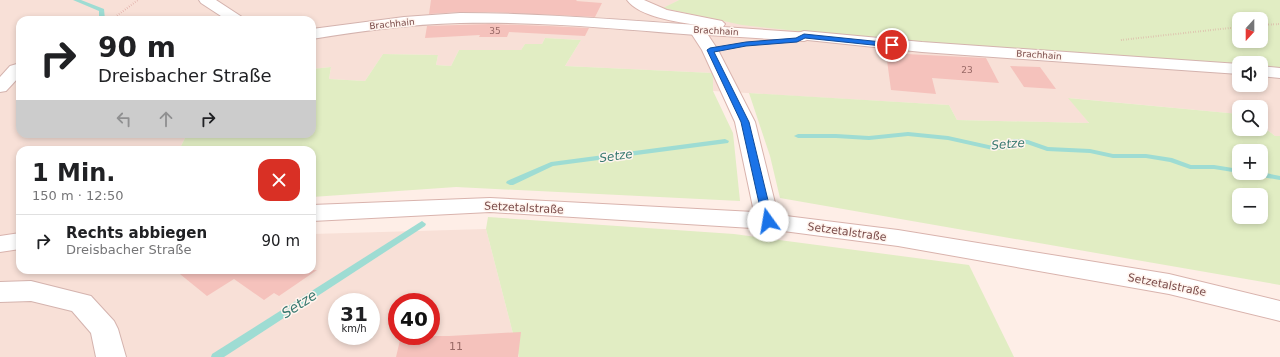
<!DOCTYPE html>
<html lang="de">
<head>
<meta charset="utf-8">
<style>
  :root { --surface:#fff; --page:#f6f6f6; --text:#202124; --muted:#757577; --line:#e0e0e0 }
  body { margin:0; font-family:"DejaVu Sans",sans-serif; background:var(--page); color:var(--text); height:100vh; display:flex; flex-direction:column; font-size:15px; white-space:nowrap }
  * { box-sizing:border-box; margin:0 }
  p { font-size:13px; color:var(--muted) }
  .icon { flex:none; width:22px; height:22px; fill:none; stroke:currentColor; stroke-width:2; stroke-linecap:round; stroke-linejoin:round }
  .map { position:relative; flex:1; overflow:hidden }
  .sheet { position:absolute; left:16px; top:146px; width:300px; height:128px; display:flex; flex-direction:column; background:var(--surface); border-radius:12px; box-shadow:0 2px 6px #0003 }
  .sheet>* { flex:none }
  .guide { position:absolute; left:16px; top:16px; width:300px; height:122px; border-radius:12px; box-shadow:0 2px 6px #0003; background:#fff; color:var(--text); overflow:hidden }
  .needle { width:26px; rotate:201deg }
  .fabs { position:absolute; left:1232px; top:12px; display:grid; gap:8px }
  .fabs a { display:grid; place-items:center; width:36px; height:36px; border-radius:8px; background:var(--surface); box-shadow:0 2px 6px #0003; font-size:20px }
  .speed { position:absolute; left:328px; top:293px; display:flex; gap:8px; font-size:20px; font-weight:700; text-align:center }
  .speed>* { display:grid; place-content:center; width:52px; height:52px; border-radius:50%; background:var(--surface); box-shadow:0 2px 6px #0003; line-height:1 }
  .speed small { font-size:10px; font-weight:400 }
  .speed .limit { border:6px solid #d22; background:#fff; color:#111 }
  .pin { position:absolute; display:grid; place-items:center; width:34px; height:34px; color:#fff; margin:-17px; border:2px solid #fff; border-radius:50%; box-shadow:0 1px 4px #0007 }
  .me { position:absolute; width:44px; margin:-22px; rotate:347deg; stroke-linejoin:round; filter:drop-shadow(0 0 3px #0008) }
  .turn { display:flex; align-items:center; gap:14px; height:84px; padding:0 16px; font-size:18px }
  .turn .icon { width:52px; height:52px; stroke-width:2.5 }
  .turn b { display:block; font-size:28px; line-height:34px }
  .lanes { display:flex; align-items:center; height:38px; padding:0 16px; background:#0003; justify-content:center; gap:20px; direction:ltr }
  .lanes .off { opacity:.35 }
  .round { display:grid; place-items:center; flex:none; width:42px; height:42px; border-radius:12px; background:var(--page) }
  .summary { display:flex; align-items:center; justify-content:space-between; height:68px; padding:0 16px }
  h1 { font-size:24px; font-weight:700; line-height:30px }
  ul { padding:0; list-style:none }
  li { display:flex; align-items:center; gap:12px; height:52px; padding:0 16px; border-top:1px solid var(--line) }
  li div { flex:1 }
  li b { display:block; font-size:15px }
  li em { font-style:normal }
  .map>svg:first-child { display:block }
</style>
</head>
<body>
<div class="map">
<svg width="1280" height="357" viewBox="0 0 1280 357">
  <rect width="100%" height="100%" fill="#feeee7"/>
  <path fill="#f8e0d7" fill-rule="evenodd" d="M0,0H679L664,8L1239,67V85H1261V69L1280,71V136H1275L1261,125V107H1239V114L1069,98L1089,123L957,120L949,105L713,91V73L565,66L581,40L545,38L542,44H525L521,50H459L451,66L436,65L438,55L383,54L365,81L329,79L331,67L312,69V20H20V134H187L179,150H20V270H312V234L486,229L519,357H0ZM337,302H371V336H337ZM397,302H431V336H397Z"/>
  <g fill="#e1edc3" fill-rule="evenodd">
    <path d="M679,0H1280V71L1261,69V63H1239V67L916,44L742,25L663,8ZM1239,19H1261V41H1239Z"/>
    <path d="M545,38L581,40L565,66L713,73V91L733,133L740,201L456,187L312,197V150H179L187,134H312V69L331,67L329,79L365,81L383,54L438,55L436,65L451,66L459,50H521L525,44H542Z"/>
    <path d="M749,93L949,105L957,120L1089,123L1068,98L1239,114V129H1261V125L1275,136H1280V285L780,198L770,156ZM1239,151H1261V173H1239ZM1239,195H1261V217H1239Z"/>
    <path d="M488,217L734,234L969,265L1014,357H519L486,229Z"/>
  </g>
  <g fill="none" stroke-linecap="round" stroke-linejoin="round">
    <g fill="#9edcd3" fill-rule="evenodd">
      <path d="M73,0H81L104,9L105,20H99V11Z"/>
      <path d="M908,132L948,136L993,146L1003,145L1014,139L1028,140L1048,147L1090,149L1113,154H1146L1172,158L1191,165H1214L1239,169V173H1240H1239L1214,169H1190L1170,162L1146,158H1113L1090,153L1047,151L1027,144L1015,143L1008,149L993,150L948,140L908,136L869,140L836,138H798L794,136L798,134H836L869,136Z"/>
      <path d="M725,139L729,141L728,143L553,166L513,185H510L506,183L507,181L551,162Z"/>
      <path d="M1261,172L1280,176V180L1250,175L1246,173Z"/>
      <path d="M422,221L426,224L425,226L224,357H211L212,354Z"/>
    </g>
  </g>
  <g fill="#f5c2bc">
    <path d="M431,0H577L576,1L602,3L595,17L490,12H460L429,14Z"/>
    <path d="M490,24L549,26L589,28L585,36L509,32L507,37H479L480,35L425,38L427,26Z"/>
    <path d="M886,53L986,58L999,83L932,78L936,94L891,90Z"/>
    <path d="M1010,66L1040,67L1056,89L1024,87Z"/>
    <path d="M175,270H317L279,296L274,293L264,300L234,279L207,296Z"/>
    <path d="M521,332L518,357H396L401,336H449Z"/>
  </g>
  <g fill="none" stroke-linecap="round" stroke-linejoin="round">
    <g stroke="#d4b3ae" stroke-width="2">
      <g id="street">
        <path d="M199,0H216L242,17L245,20H227L201,3Z"/>
        <path d="M460,13C539,13 618,20 697,25L703,27L705,30L703,33L697,35C618,29 539,21 460,23C410,24 361,31 312,39V29L404,17Z"/>
        <path d="M804,31L922,42L1239,64V74L922,52L798,39L796,36L798,33Z"/>
        <path d="M20,63V76L6,91L0,92V77L10,66Z"/>
        <path d="M1261,66L1280,68V78L1261,76Z"/>
        <path d="M31,281L91,296L114,321L118,329L126,357H96L91,333L72,311L31,301L0,302V282Z"/>
      </g>
    </g>
    <g stroke="#d9b3ad" stroke-width="2">
      <g id="secondary">
        <path d="M627,0H644L667,10L722,21L725,24L723,27L810,33L812,36L810,39L804,41L708,35L718,50L755,122L778,215L898,230L1169,274L1280,301V321L1169,294L898,246L768,229L490,212L312,221V205L490,198L754,212L735,122L702,50L689,30L691,27L697,25C678,22 639,17 627,0Z"/>
        <path d="M20,233V249L0,252V236Z"/>
      </g>
    </g>
    <g stroke="#dba49f" stroke-width="2" stroke-dasharray="0.5 2" stroke-linecap="butt">
      <path d="M111,20L138,0"/>
      <path d="M1261,25L1280,24"/>
      <path d="M1121,40L1239,27"/>
    </g>
    <use href="#street" fill="#fff" fill-rule="evenodd"/>
    <use href="#secondary" fill="#fff" fill-rule="evenodd"/>
  </g>
  <path fill="#1a73e8" stroke="#114b97" d="M804,34L892,43L895,45L892,47L805,38L797,42L746,46L714,52L749,122L773,221L768,224L763,221L741,122L707,50L710,48L746,42L796,38Z"/>
  <g text-anchor="middle" dominant-baseline="central" stroke-width="3" stroke-linejoin="round" paint-order="stroke">
    <g font-size="9" fill="#7a4b49" stroke="#fff4ee">
      <text transform="translate(392 24) rotate(-6)">Brachhain</text>
      <text transform="translate(716 31) rotate(3)">Brachhain</text>
      <text transform="translate(1039 55) rotate(4)">Brachhain</text>
    </g>
    <g font-size="9" fill="#996966">
      <text x="495" y="31">35</text>
      <text x="967" y="70">23</text>
    </g>
    <g font-size="11" fill="#7a4b49" stroke="#fff4ee">
      <text transform="translate(524 208) rotate(3)">Setzetalstraße</text>
      <text transform="translate(847 232) rotate(8)">Setzetalstraße</text>
      <text transform="translate(1167 285) rotate(11)">Setzetalstraße</text>
    </g>
    <g font-size="11" fill="#996966">
      <text x="456" y="346">11</text>
    </g>
    <g font-size="12" font-style="italic" fill="#387970" stroke="#fff4ee">
      <text transform="translate(1008 144) rotate(-5)">Setze</text>
      <text transform="translate(616 156) rotate(-8)">Setze</text>
    </g>
    <g font-size="14" font-style="italic" fill="#387970" stroke="#fff4ee">
      <text transform="translate(299 304) rotate(-33)">Setze</text>
    </g>
  </g>
</svg>
<div class="fabs">
<a><svg class="needle" viewBox="-14 -14 28 28"><path d="M0-13l5 13h-10z" fill="#e53935"/><path d="M0 13l5-13h-10z" fill="#757577"/></svg></a>
<a><svg class="icon" aria-label="sound" viewBox="0 0 24 24"><path d="M4 9h4l5-4v14l-5-4H4zM17 9q2 3 0 6"/></svg></a>
<a><svg class="icon" aria-label="search" viewBox="0 0 24 24"><circle cx="10" cy="10" r="6"/><path d="M15 15l6 6"/></svg></a>
<a>+</a>
<a>−</a>
</div>
<div class="speed"><div>31<small>km/h</small></div><div class="limit">40</div></div>
<div class="pin" style="left:892px;top:45px;background:#d93025"><svg class="icon" aria-label="arrive" viewBox="0 0 24 24"><path d="M6 21V4h12l-3 4 3 4H6"/></svg></div>
<svg class="me" style="left:768px;top:221px" viewBox="-20 -20 40 40"><circle r="19" fill="#fff"/><path d="M0-13L10 11 0 6-10 11z" fill="#1a73e8"/></svg>
<div class="guide">
<div class="turn"><svg class="icon" aria-label="right" viewBox="0 0 24 24"><path d="M7 20v-9h11M14 6l5 5-5 5"/></svg><div><b>90 m</b>Dreisbacher Straße</div></div>
<div class="lanes"><svg class="icon off" aria-label="left" viewBox="0 0 24 24"><path d="M17 20v-9H6M10 6l-5 5 5 5"/></svg><svg class="icon off" aria-label="ahead" viewBox="0 0 24 24"><path d="M12 20V5M6 11l6-6 6 6"/></svg><svg class="icon" aria-label="right" viewBox="0 0 24 24"><path d="M7 20v-9h11M14 6l5 5-5 5"/></svg></div>
</div>
<section class="sheet">
<div class="summary"><div><h1>1 Min.</h1><p>150 m · 12:50</p></div><a class="round" style="background:#d93025;color:#fff"><svg class="icon" aria-label="close" viewBox="0 0 24 24"><path d="M6 6l12 12M18 6L6 18"/></svg></a></div>
<ul>
<li><svg class="icon" aria-label="right" viewBox="0 0 24 24"><path d="M7 20v-9h11M14 6l5 5-5 5"/></svg><div><b>Rechts abbiegen</b><p>Dreisbacher Straße</p></div><em>90 m</em></li>
</ul>
</section>
</div>
</body>
</html>
